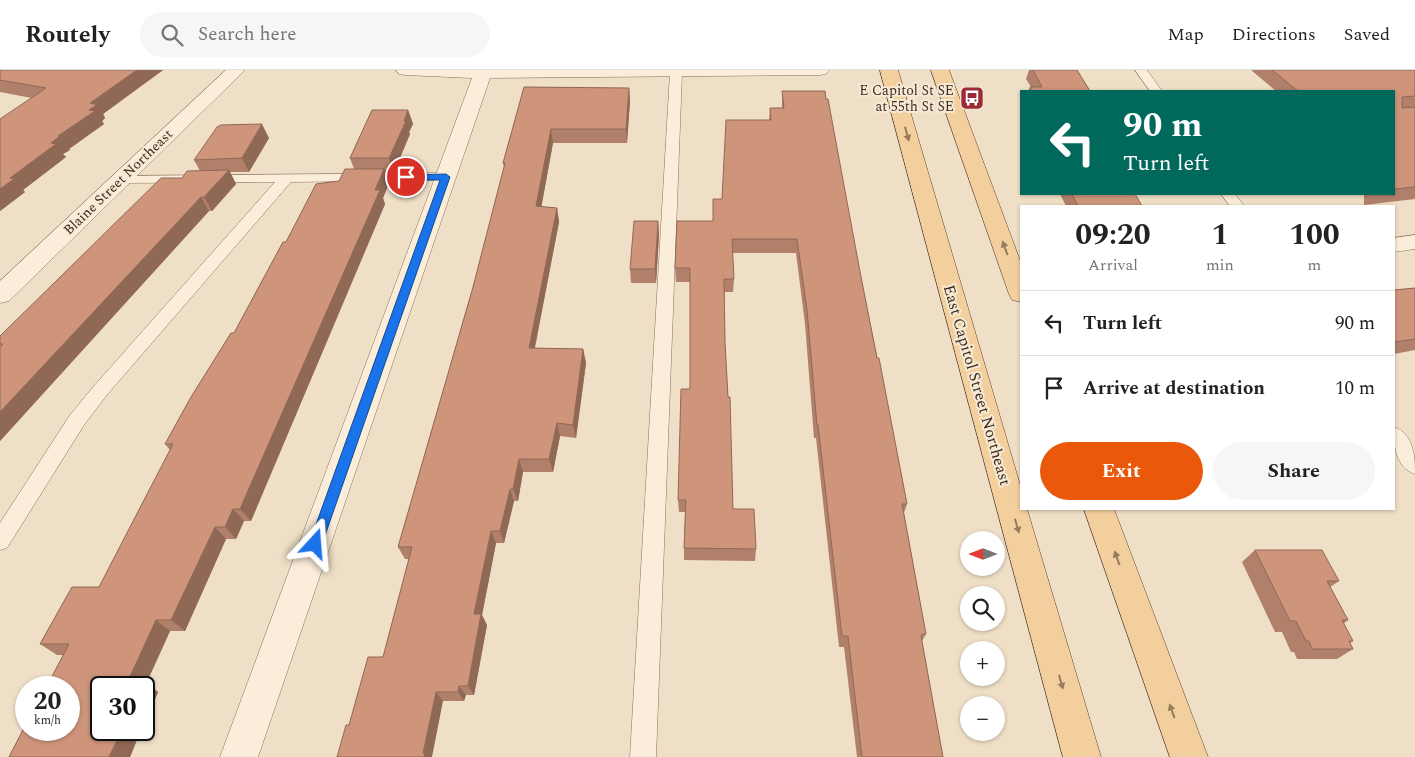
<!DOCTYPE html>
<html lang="en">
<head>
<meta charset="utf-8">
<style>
  :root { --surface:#fff; --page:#f6f6f6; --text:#222; --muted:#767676; --line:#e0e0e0; --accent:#ea580c }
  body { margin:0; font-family:Spectral,serif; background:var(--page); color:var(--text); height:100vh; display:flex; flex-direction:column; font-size:19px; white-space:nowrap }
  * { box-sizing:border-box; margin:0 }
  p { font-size:16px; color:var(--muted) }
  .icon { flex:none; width:28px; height:28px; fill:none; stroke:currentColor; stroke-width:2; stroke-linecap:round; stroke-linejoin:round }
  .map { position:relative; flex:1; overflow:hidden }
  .side { position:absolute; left:1020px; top:135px; width:375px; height:305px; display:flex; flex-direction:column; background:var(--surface); border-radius:0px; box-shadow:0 1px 4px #0004 }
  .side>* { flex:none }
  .guide { position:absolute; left:1020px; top:20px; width:375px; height:105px; border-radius:0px; box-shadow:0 1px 4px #0004; background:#00695c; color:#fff; overflow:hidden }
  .needle { width:32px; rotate:270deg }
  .tools { position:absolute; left:960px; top:461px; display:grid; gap:10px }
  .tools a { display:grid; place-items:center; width:45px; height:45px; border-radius:50%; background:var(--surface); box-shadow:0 1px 4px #0004; font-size:25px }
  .speed { position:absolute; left:15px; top:606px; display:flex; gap:10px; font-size:25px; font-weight:700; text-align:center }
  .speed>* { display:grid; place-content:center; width:65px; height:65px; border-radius:50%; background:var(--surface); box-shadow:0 1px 4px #0004; line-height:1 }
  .speed small { font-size:12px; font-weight:400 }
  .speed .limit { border:2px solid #111; border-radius:8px; background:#fff; color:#111 }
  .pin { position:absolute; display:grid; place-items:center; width:42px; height:42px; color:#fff; margin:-21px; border:2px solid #fff; border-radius:50%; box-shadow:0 1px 5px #0007 }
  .me { position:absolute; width:55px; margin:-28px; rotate:19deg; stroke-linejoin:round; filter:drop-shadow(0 0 4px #0008) }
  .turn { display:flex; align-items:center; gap:18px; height:105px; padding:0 20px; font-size:22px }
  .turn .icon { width:65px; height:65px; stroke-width:2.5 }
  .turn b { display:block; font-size:35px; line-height:42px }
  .eta { display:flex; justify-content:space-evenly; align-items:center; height:85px; text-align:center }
  .eta b { font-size:30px; font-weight:700; line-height:35px }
  .button { display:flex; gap:10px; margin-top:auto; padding:10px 20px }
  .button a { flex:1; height:58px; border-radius:30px; background:var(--accent); color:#fff; font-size:20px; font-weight:700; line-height:58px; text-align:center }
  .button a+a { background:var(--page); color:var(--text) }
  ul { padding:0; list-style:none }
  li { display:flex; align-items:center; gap:15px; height:65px; padding:0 20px; border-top:1px solid var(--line) }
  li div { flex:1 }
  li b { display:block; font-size:19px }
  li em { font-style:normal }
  header { display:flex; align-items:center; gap:30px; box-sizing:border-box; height:70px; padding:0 25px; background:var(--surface); border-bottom:1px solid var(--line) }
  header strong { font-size:24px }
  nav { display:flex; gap:28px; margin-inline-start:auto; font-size:18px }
  .search { width:350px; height:45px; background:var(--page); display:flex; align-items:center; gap:12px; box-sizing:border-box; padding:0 18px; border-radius:28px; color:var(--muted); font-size:19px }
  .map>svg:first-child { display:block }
</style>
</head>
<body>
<header>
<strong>Routely</strong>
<div class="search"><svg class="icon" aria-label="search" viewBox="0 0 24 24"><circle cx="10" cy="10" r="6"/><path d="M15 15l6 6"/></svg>Search here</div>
<nav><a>Map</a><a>Directions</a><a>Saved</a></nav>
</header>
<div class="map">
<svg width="1415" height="687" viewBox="0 0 1415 687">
  <rect width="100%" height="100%" fill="#efdfc6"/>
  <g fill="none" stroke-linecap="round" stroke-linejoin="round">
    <g stroke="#8b705b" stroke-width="1">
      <g id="lane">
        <path d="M672,0H679L682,3L656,687H630L670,3Z"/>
        <path d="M1135,0H1147L1162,21H1150Z"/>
        <path d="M446,103L451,104L453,107L451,110L291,112L106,326L84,355L7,478L0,480V453L70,345L94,316L275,112L122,113L117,112L115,109L117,106Z"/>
        <path d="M1221,124H1235L1244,136H1230Z"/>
        <path d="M1394,357C1414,364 1415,386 1415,404C1396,398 1393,375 1394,357Z"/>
      </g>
    </g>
    <g stroke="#8b705b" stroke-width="1">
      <g id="street">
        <path d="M226,0H245L9,231L0,233V211Z"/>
        <path d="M396,0H829L826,4L820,5L490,8L258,687H220L472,8L405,5L399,4Z"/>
        <path d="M1415,165V179L1394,182V168Z"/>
      </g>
    </g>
    <g stroke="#593e2f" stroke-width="1">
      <g id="primary">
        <path d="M880,0H898L1021,418V439H1027L1101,687H1063Z"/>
        <path d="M931,0H949L1021,193V232L1012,230L1009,224Z"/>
        <path d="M1084,439H1114L1208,687H1170Z"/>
      </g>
    </g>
    <use href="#lane" fill="#faedd9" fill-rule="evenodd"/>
    <use href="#street" fill="#faedd9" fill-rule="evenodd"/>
    <use href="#primary" fill="#f2cf9d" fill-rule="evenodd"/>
  </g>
  <g fill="#b1806a">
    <path d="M0,0H163L103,44L105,48L102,51L104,54L69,79L70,80L63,84L66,87L23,120L25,122L0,141L32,28L0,22Z"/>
    <path d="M1029,0H1077L1090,21H1028L1030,17H1031L1026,9Z"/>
    <path d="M1251,0H1415V129L1364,135V124H1394V21H1276Z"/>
    <path d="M524,17L629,18L630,31L627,73H553L541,137L557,138L559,152L535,278L583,279L586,293L576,368L560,366L553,402H523L518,431H514L504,473H496L482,545L487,555L474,625H466L464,631H443L349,655L383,587L409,489H405L398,477L473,217L504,97L503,93Z"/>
    <path d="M782,21L861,207L907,434L904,443L926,564L922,571L943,687H857L844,577H839L816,368H814L805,254L796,183H732L734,209L733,222H724L725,272L733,439L756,479L755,491L684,490V478L685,442H679L678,430L690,319V212H676L675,198L713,151L722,129L769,50L770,38H782Z"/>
    <path d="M372,40H408L413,54L409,62L410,64L394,102H385L389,113L383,128L385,134L251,451H244L236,469H226L185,561H170L146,614L158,622L144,655V618H101V660H141L130,687H9L26,654V660H69V618H46L63,585H57L40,574L72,517H99L170,380L165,374L191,327L231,263H234L283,172H286L316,114L339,111L345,99H354L350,88Z"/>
    <path d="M269,68L249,102H230L236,114L212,141H209L0,371V266L182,108L200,101L194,90Z"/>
    <path d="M1060,124H1135L1142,136H1066Z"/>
    <path d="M658,151L659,165L656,213H631L630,199Z"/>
    <path d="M1415,218V280L1394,284V220Z"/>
    <path d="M1255,480L1339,511L1330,517L1348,550L1343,554L1353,571L1350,573L1353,579L1337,589H1297L1294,582H1291L1282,562H1275L1242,492Z"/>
  </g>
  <g fill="#906856">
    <path d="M137,0H163L103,44L105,48L102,51L104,54L69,79L70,80L63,84L66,87L23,120L25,122L0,141V119L10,108L89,40L90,33Z"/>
    <path d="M629,18L630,31L627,73L626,59Z"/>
    <path d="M408,40L413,54L409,62L410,64L394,102L389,88Z"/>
    <path d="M262,54L269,68L249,102L242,88Z"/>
    <path d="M551,59L553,73L539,150L536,136Z"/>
    <path d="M384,99L389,113L383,128L385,134L251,451L240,439Z"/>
    <path d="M229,100L236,114L212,141L204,127Z"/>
    <path d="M201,127L209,141L0,371V342Z"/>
    <path d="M557,138L559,152L532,291L529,278Z"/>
    <path d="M658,151L659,165L656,213L655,199Z"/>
    <path d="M583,279L586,293L576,368L573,355Z"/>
    <path d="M557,353L560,366L553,402L549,389Z"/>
    <path d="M519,389L523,402L518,431L513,419Z"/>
    <path d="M510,419L514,431L504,473L500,461Z"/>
    <path d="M233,439L244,451L236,469L225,457Z"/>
    <path d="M215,457L226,469L185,561L171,550Z"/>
    <path d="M491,461L496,473L482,545L487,555L474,625L468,616L474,544Z"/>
    <path d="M156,550L170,561L146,614L158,622L144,655V618H134L127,613Z"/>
    <path d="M459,616L466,625L464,631L458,622Z"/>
    <path d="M436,622L443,631L432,687H424L423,683Z"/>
    <path d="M122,660H141L130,687H109Z"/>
  </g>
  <g fill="#ce957b" stroke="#906856">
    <path d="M0,0H137L90,33L97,35L89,40L95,41L58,66H60L51,73L56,74L10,108L14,109L0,119V49L46,18L0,10Z"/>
    <path d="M1033,0H1077L1090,21H1032L1030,17H1042Z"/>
    <path d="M1272,0H1415V26L1402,27V38L1415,37V117L1394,119V21H1298Z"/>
    <path d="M524,17L629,18L626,59H551L536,136L557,138L529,278L583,279L573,355L557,353L549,389H519L513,419H510L500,461H491L474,544H481L468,616H459L458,622H436L423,683H425L424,687H337L346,655H349L368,587H383L412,477H398L473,217L505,93H503Z"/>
    <path d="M782,21H825L826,29H828L861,207L877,288H879L907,434H902L926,564H922L921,566L943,687H862L848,566H842L818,355H817L807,240L797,169H732L734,209H724L725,272L728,327H730L733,439H754L756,479L684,478L686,430H678L681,319H690V198H675L677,151H713V129H722L726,50H771L770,38H784Z"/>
    <path d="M372,40H408L404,51H406L389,88H350Z"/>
    <path d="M262,54L242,88L194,90L217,57L221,55Z"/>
    <path d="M345,99H384L375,120H380L240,439H233L225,457H215L171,550H156L127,613L143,612L141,618H101V660H122L109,687H9L26,654V660H69V618H46L69,574H40L72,517H99L173,374H165L191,327L231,263H234L283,172H286L316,114L339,111Z"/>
    <path d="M229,100L204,127H201L0,342V277L3,274H0V266L161,108H182L187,101Z"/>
    <path d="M1072,124H1135L1142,136H1078Z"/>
    <path d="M634,151H658L655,199H630Z"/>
    <path d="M1415,218V269L1394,272V220Z"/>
    <path d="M1255,480H1322L1339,511H1327L1348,550H1342L1353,571H1349L1353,579H1312L1309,571H1306L1296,551H1290Z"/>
  </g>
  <defs><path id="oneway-solid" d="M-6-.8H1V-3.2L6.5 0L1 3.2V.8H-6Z" transform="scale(1.25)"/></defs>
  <g fill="#967c5e">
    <use href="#oneway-solid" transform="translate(907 64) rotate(74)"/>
    <use href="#oneway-solid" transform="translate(1005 178) rotate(-110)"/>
    <use href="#oneway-solid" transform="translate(1017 456) rotate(74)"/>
    <use href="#oneway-solid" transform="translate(1117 488) rotate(-110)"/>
    <use href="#oneway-solid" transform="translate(1061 612) rotate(74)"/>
    <use href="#oneway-solid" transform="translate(1172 641) rotate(-110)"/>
  </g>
  <path fill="#1a73e8" stroke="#114b97" d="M446,104L450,107L322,474L320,478L315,480L311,478L309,474L440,110H406L401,107L406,105Z"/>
  <defs>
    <g id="bus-square" transform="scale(1.25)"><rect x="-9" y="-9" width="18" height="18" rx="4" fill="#9b2a36" stroke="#f6ead5"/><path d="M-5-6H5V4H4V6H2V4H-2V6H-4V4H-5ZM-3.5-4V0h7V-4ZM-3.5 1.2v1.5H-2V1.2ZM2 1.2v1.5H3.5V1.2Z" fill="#fff"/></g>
  </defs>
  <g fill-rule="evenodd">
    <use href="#bus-square" x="972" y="28"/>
  </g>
  <g text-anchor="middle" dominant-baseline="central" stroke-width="4" stroke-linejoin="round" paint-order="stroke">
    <g font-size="14" fill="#3b2a1f" stroke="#f6ead5" text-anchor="end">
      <text x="954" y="20">E Capitol St SE<tspan x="954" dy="16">at 55th St SE</tspan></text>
    </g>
    <g font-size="14" fill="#3b2a1f" stroke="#f6ead5">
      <text transform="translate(118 112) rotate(-44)">Blaine Street Northeast</text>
    </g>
    <g font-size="16" fill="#3b2a1f" stroke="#f6ead5">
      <text transform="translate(977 315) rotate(74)">East Capitol Street Northeast</text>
    </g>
  </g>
</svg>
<div class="tools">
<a><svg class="needle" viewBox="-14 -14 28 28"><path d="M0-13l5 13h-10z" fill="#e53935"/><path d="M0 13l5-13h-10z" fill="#767676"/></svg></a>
<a><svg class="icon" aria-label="search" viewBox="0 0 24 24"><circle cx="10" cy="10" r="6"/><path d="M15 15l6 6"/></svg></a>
<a>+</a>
<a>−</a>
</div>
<div class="speed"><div>20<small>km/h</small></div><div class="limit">30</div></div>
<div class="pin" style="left:406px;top:107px;background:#d93025"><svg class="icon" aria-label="arrive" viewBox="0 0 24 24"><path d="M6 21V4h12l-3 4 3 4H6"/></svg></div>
<svg class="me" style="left:315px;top:474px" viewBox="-20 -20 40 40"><path d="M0-17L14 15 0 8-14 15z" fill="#1a73e8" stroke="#fff" stroke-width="4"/></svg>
<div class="guide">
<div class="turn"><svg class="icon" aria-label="left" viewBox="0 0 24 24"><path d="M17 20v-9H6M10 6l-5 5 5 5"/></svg><div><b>90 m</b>Turn left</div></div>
</div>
<section class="side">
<div class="eta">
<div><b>09:20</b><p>Arrival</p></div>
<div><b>1</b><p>min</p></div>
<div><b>100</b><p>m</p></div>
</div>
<ul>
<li><svg class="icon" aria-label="left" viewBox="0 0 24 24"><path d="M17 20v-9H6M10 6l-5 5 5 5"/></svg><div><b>Turn left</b></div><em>90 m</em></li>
<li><svg class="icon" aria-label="arrive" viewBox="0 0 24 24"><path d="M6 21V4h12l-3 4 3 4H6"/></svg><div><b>Arrive at destination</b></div><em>10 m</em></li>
</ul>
<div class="button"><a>Exit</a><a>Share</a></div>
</section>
</div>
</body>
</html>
